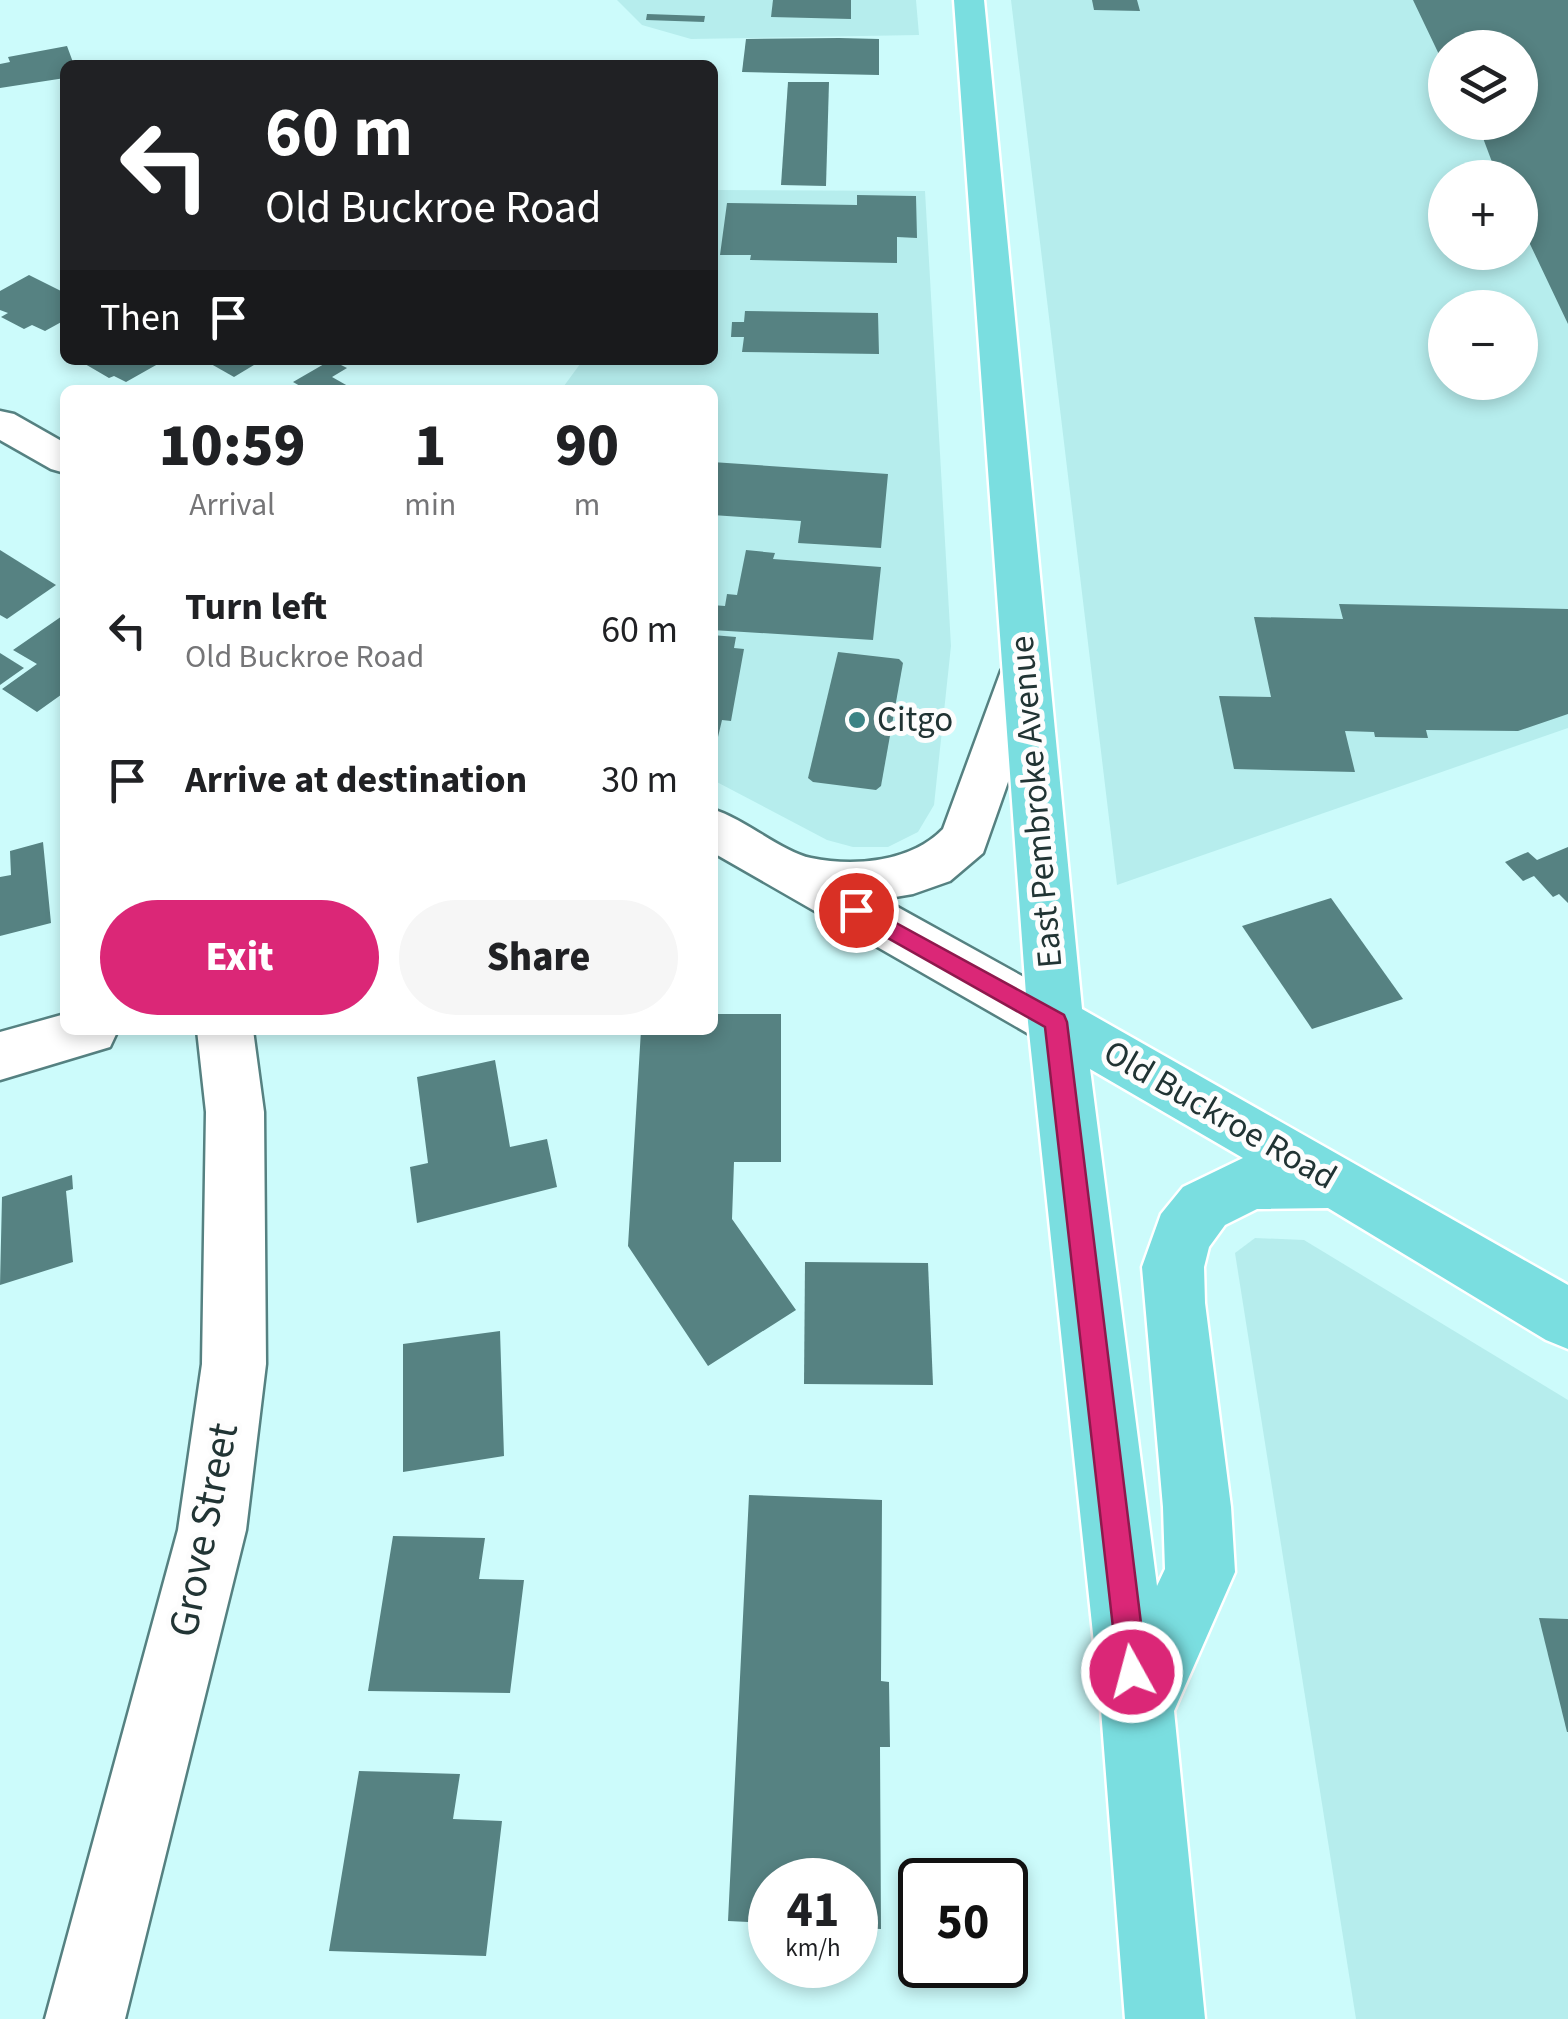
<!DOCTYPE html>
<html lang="en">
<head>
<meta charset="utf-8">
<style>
  :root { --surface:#fff; --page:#f6f6f6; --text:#202124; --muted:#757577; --accent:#db2777 }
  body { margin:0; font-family:"Source Sans 3",sans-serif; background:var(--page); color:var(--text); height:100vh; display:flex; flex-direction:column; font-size:38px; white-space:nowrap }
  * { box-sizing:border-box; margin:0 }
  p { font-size:32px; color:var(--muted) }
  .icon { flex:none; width:55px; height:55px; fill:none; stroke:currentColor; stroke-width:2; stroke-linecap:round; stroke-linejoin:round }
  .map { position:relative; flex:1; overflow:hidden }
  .panel { position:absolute; left:60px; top:385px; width:658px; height:650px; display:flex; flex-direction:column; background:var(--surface); border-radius:15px; box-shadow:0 5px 15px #0003 }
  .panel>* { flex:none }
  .banner { position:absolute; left:60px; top:60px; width:658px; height:305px; border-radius:15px; box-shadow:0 5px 15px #0003; background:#202124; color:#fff; overflow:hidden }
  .tools { position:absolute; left:1428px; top:30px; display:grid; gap:20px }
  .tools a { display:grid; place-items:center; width:110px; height:110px; border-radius:50%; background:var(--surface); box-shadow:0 5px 15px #0003; font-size:50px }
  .speed { position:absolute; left:748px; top:1858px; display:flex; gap:20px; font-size:50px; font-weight:700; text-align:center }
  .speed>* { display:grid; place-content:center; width:130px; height:130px; border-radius:50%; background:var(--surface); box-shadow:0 5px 15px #0003; line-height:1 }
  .speed small { font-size:25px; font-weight:400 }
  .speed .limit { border:5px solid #111; border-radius:15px; background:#fff; color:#111 }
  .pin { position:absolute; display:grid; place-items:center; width:85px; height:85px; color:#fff; margin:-42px; border:5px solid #fff; border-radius:50%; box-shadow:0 2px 10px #0007 }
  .me { position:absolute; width:110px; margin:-55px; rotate:353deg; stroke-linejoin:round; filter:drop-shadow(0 0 8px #0008) }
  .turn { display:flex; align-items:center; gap:35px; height:210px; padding:0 40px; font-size:45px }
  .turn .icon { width:130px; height:130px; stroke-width:2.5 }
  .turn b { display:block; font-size:70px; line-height:85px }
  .then { display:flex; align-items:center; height:95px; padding:0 40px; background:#0003; gap:20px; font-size:38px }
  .eta { display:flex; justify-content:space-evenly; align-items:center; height:170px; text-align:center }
  .eta b { font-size:60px; font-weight:800; line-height:70px }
  .button { display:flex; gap:20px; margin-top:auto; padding:20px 40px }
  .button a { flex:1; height:115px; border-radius:60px; background:var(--accent); color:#fff; font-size:40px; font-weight:800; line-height:115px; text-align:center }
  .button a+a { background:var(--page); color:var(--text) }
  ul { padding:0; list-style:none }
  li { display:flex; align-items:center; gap:30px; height:150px; padding:0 40px }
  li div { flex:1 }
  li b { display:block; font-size:38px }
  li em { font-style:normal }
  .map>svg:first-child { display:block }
</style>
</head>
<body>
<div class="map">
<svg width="1568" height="2019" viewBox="0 0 1568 2019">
  <rect width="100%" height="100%" fill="#ccfbfb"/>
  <g fill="#b6eded" fill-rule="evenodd">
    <path d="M617,0H916L919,35L691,39L642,25Z"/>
    <path d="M1011,0H1568V728L1117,885ZM1445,48H1520V122H1445ZM1445,178H1520V252H1445ZM1445,308H1520V382H1445Z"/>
    <path d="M713,190L925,191L951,646L934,805L918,832L888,847H853L827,840L713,780L712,390H561L583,360H712Z"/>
    <path d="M1255,1238L1304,1240L1568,1400V2019H1356L1235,1253Z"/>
  </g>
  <g fill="#568282">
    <path d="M773,0H851V19L771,17Z"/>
    <path d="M1092,0H1137L1140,11L1094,10Z"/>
    <path d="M1413,0H1568V324L1520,223V178H1498L1477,122H1520V48H1445V67Z"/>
    <path d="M647,14L705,16L704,22L646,20Z"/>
    <path d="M839,38L879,39V75L742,72L746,39Z"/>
    <path d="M67,46L74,65H65V78L0,88V64L10,62L8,57Z"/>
    <path d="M788,82H829L826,186L781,185Z"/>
    <path d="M857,195L916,196L917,238L897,237V263L750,260L751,255H720L727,203L857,205Z"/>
    <path d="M29,275L65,293V320L45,331L32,325L24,329L1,317L8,313L0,310V291Z"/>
    <path d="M745,311L878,313L879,354L742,352L744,337H731L732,322H744Z"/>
    <path d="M86,360H165L126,382L114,376L109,378L85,364L90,362Z"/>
    <path d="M204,360H262L234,377Z"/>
    <path d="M331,360L347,368L332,377L355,390H307L293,382Z"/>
    <path d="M712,462L888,474L881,548L798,543L801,521L712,515Z"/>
    <path d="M0,550L56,585L7,619L0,615Z"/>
    <path d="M746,550L775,553L773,559L881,567L873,640L712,630V605L725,606L727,594L737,595Z"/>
    <path d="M1339,604L1568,609V714L1518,731L1426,730L1428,738L1375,737L1374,732L1345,731L1355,772L1234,769L1219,696L1271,697L1254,617L1343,619Z"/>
    <path d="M65,614V692L37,712L2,689L37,664L13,650Z"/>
    <path d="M712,635L736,637L734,648L744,649L731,721L722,720L718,737H712Z"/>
    <path d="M838,652L899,659L903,663L881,786L876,790L813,782L808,778Z"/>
    <path d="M0,653L24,668L0,685Z"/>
    <path d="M43,842L51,923L0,936V877L11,875L10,851Z"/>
    <path d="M1568,847V903L1559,894L1553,897L1534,876L1523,881L1505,862L1528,852L1537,860Z"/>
    <path d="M1331,898L1403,999L1312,1029L1242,926Z"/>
    <path d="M712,1014H781V1162H734L732,1219L796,1310L708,1366L628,1246L641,1030H712Z"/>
    <path d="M495,1060L510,1147L547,1139L557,1187L417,1223L410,1167L428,1163L417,1077Z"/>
    <path d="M72,1175L73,1189L66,1191L73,1262L0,1285L2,1197Z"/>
    <path d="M805,1262L928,1263L933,1385L804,1384Z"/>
    <path d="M500,1331L504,1456L403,1472V1344Z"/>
    <path d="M749,1495L882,1500L881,1681L889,1682L890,1747H880L881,1929L855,1928V1880H770V1923L728,1921Z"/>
    <path d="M393,1536L485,1538L479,1579L524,1580L510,1693L368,1691Z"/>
    <path d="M1539,1618L1568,1619V1732H1567Z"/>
    <path d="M359,1771L460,1774L453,1819L502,1821L486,1956L329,1951Z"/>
  </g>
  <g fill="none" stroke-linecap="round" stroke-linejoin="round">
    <g stroke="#558181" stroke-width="5">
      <g id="minor">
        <path d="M0,411L14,414L65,443V473L51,469L0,440Z"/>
        <path d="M1024,655L1040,659L1047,671L983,853L950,881L913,894L883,899L1076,1006L1084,1022L1076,1038L1056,1045L1036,1038L712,852V809C745,819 782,852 811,858C855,867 911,862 943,829L1001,671L1008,659Z"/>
        <path d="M65,1014V1030H118L110,1047L0,1080V1032Z"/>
        <path d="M197,1030H253L264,1112L266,1364L246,1530L125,2019H45L178,1530L202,1364L206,1112Z"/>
      </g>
    </g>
    <g stroke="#fff" stroke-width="5">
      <path id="major" d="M954,0H984L1082,1009L1568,1285V1349L1546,1340L1328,1208L1257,1209L1225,1225L1209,1247L1204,1267L1205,1303L1231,1507L1235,1572L1174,1711L1205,2019H1125L1101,1709L1028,1022ZM1090,1069L1243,1158L1183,1187L1161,1214L1142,1267L1163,1507L1165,1569L1157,1586Z"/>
    </g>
    <use href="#minor" fill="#fff" fill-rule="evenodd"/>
    <use href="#major" fill="#7adee0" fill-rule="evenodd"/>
  </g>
  <path fill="#db2777" stroke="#8e194d" stroke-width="2.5" d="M856,901L1064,1015L1067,1022L1147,1672L1143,1682L1132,1687L1122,1682L1118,1672L1045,1027L849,916L846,910L849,904Z"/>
  <circle fill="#3b8385" stroke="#fdfdfd" stroke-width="4" cx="857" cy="720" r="10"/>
  <g text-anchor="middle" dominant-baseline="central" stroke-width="10" stroke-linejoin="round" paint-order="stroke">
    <g font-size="35" fill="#213434" stroke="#fdfdfd" text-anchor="start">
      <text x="877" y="720">Citgo</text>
    </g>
    <g font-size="35" fill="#213434" stroke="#fdfdfd">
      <text transform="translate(1036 802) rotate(-95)">East Pembroke Avenue</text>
      <text transform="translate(1220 1115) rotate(30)">Old Buckroe Road</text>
    </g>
    <g font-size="42" fill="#213434" stroke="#fdfdfd">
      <text transform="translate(204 1530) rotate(-79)">Grove Street</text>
    </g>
  </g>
</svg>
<div class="tools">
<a><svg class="icon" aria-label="layers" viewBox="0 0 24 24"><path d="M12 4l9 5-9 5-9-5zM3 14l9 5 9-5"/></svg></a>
<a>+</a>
<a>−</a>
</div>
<div class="speed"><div>41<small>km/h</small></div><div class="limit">50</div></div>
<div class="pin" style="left:856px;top:910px;background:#d93025"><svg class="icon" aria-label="arrive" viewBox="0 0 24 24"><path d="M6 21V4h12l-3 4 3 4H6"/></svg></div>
<svg class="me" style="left:1132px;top:1672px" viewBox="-20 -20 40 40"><circle r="17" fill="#db2777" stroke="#fff" stroke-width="3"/><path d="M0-11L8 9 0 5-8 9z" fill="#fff"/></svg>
<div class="banner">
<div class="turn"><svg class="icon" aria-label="left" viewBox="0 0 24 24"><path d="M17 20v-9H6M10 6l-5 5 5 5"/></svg><div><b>60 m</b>Old Buckroe Road</div></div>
<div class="then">Then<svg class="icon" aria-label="arrive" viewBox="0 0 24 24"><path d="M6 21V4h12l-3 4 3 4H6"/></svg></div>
</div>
<section class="panel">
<div class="eta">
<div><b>10:59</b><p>Arrival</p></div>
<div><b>1</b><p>min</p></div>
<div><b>90</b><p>m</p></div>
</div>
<ul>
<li><svg class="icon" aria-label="left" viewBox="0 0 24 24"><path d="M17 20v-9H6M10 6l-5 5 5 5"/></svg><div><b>Turn left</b><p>Old Buckroe Road</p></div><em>60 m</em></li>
<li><svg class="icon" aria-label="arrive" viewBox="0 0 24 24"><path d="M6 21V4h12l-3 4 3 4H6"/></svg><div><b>Arrive at destination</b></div><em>30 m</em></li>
</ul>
<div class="button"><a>Exit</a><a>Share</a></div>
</section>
</div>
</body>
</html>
